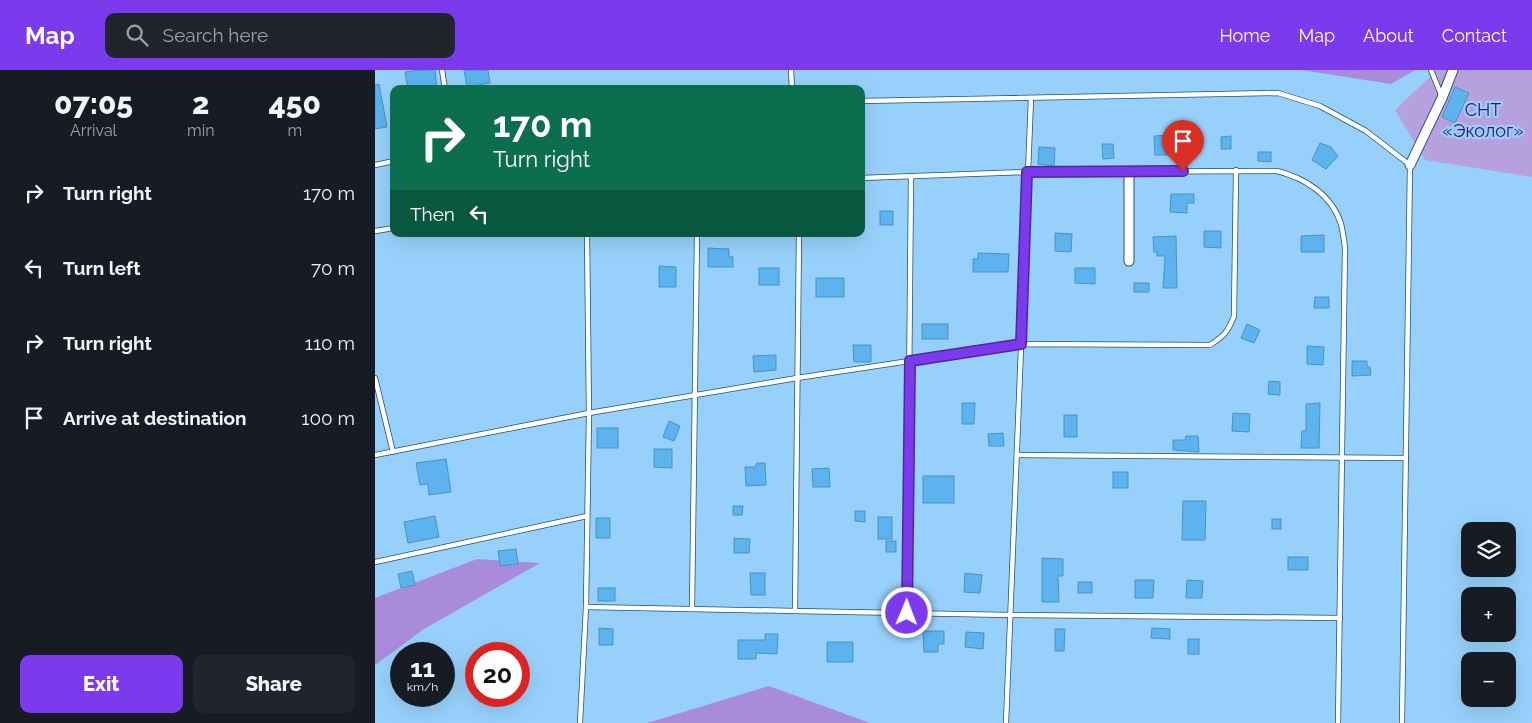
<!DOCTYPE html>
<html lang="en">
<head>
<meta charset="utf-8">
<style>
  :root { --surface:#171b24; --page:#20242c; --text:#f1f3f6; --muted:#9ea1a6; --accent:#7c3aed }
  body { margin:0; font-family:Raleway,sans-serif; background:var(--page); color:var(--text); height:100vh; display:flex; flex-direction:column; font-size:19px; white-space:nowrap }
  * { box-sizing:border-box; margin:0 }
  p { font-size:16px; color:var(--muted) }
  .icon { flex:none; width:28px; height:28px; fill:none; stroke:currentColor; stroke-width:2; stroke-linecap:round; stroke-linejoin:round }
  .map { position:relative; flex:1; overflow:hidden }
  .drawer { display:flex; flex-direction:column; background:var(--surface); width:375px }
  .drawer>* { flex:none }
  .top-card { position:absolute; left:15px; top:15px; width:475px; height:152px; border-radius:10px; box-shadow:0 5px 20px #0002; background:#0b6e4f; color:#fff; overflow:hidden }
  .tools { position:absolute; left:1086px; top:452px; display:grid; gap:10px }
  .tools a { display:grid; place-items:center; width:55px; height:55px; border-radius:10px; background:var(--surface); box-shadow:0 5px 20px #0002; font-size:25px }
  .speed { position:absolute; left:15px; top:572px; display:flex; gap:10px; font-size:25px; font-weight:700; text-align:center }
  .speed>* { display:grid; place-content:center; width:65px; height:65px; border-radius:50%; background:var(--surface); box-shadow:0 5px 20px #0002; line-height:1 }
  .speed small { font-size:12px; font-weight:400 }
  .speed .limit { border:8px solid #d22; background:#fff; color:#111 }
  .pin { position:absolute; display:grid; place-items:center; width:42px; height:42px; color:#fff; margin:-51px -21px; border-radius:50% 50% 50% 0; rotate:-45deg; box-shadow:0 0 5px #0007 }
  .pin .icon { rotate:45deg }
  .me { position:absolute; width:55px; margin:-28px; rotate:1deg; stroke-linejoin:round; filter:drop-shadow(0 0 4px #0008) }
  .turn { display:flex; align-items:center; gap:18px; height:105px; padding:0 20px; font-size:22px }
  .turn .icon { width:65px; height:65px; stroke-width:2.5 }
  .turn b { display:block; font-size:35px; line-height:42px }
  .then { display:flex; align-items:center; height:48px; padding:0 20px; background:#0003; gap:10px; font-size:19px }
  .eta { display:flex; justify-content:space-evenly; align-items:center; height:85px; text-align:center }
  .eta b { font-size:30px; font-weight:800; line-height:35px }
  .button { display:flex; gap:10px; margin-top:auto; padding:10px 20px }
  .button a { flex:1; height:58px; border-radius:10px; background:var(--accent); color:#fff; font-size:20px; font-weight:800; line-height:58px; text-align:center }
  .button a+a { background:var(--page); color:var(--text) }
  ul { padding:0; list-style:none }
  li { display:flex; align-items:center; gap:15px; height:75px; padding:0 20px }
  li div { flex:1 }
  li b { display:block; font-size:19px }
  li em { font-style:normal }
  header { display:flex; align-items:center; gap:30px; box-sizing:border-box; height:70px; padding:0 25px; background:var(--accent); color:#fff }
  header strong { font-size:24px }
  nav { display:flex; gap:28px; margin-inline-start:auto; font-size:18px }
  .search { width:350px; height:45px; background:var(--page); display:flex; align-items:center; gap:12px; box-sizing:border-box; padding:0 18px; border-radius:10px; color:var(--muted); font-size:19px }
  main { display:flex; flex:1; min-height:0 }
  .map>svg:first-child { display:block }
</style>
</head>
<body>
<header>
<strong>Map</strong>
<div class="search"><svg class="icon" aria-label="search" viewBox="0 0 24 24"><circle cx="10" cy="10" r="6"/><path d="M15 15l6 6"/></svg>Search here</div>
<nav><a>Home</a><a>Map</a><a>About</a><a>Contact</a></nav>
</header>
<main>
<section class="drawer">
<div class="eta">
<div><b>07:05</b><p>Arrival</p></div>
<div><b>2</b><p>min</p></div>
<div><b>450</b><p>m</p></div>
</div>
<ul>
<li><svg class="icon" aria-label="right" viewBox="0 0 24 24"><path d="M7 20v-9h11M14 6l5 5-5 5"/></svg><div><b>Turn right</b></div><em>170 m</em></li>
<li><svg class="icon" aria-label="left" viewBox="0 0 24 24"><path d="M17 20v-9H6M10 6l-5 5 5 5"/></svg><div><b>Turn left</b></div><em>70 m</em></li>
<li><svg class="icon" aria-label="right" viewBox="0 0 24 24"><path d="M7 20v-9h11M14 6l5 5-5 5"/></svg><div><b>Turn right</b></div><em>110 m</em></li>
<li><svg class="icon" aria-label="arrive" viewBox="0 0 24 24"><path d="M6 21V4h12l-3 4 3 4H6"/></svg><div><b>Arrive at destination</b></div><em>100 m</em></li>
</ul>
<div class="button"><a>Exit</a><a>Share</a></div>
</section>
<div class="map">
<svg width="1157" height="653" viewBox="0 0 1157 653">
  <rect width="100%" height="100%" fill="#97d1fb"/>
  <path fill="#b6a0dd" d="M1056,0H1157V107L1050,90L1020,40L1058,4Z"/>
  <g fill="#a98bdb">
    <path d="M926,0H1040L1016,14Z"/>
    <path d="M102,489L165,493L49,559L0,595V528Z"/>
    <path d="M394,616L495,653H272Z"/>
  </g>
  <g fill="#5cb3ed" stroke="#4892c4">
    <path d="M45,0H60L62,19H33L30,2Z"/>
    <path d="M89,0H113L115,13L92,17Z"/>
    <path d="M4,14L12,57L0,59V15Z"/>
    <path d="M1080,17L1094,23L1080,53L1067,47Z"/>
    <rect x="809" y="61" width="16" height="20"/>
    <path d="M794,65V85H780L779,66Z"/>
    <path d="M856,66V79H846V67Z"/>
    <path d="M945,73L956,77L963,86L951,99L937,90Z"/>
    <path d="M727,74H738L739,88L728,89Z"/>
    <path d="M664,77L680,78L679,96L663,94Z"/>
    <path d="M883,82H896V92L883,91Z"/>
    <path d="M796,124H819V133H812V143L795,142Z"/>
    <rect x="505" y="141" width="13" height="14"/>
    <path d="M829,161H846V178L829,177Z"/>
    <path d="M680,163L697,164L696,182L680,181Z"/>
    <path d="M949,165V182H926V166Z"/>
    <path d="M801,166L802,218H788L790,186H782V182H779L778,167Z"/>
    <path d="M333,178L354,179V187H358V197H333Z"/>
    <path d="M603,183L634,184L633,202H598V189H603Z"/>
    <path d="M284,196L301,197V217H284Z"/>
    <rect x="384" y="198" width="20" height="17"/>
    <path d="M700,198H720V214L700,213Z"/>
    <rect x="441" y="208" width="28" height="19"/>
    <rect x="759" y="213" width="15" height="9"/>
    <path d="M940,227H954V238H939Z"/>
    <rect x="547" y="254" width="26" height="15"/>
    <path d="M872,254L885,260L879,273L866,268Z"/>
    <path d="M478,275H496V292H479Z"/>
    <path d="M932,276L949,277L948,295L932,294Z"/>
    <path d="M401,285V300L379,302L378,286Z"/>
    <path d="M977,291H992V297H995L996,305L977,306Z"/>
    <path d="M894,311L905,312V325L893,324Z"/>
    <path d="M587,333H600L599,354H587Z"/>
    <path d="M945,333L944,378H926L927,361H931V334Z"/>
    <path d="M858,343L875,344L874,362L857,361Z"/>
    <rect x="689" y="345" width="13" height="22"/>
    <path d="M294,351L305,356L299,371L288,367Z"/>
    <rect x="222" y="358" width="21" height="20"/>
    <path d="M628,363L629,376H614L613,364Z"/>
    <path d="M811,366H823L824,382L798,380V370H810Z"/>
    <path d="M279,379H297V398L279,397Z"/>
    <path d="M71,389L76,422L54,425L53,414L45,415L41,393Z"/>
    <path d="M382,393H390L391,415L371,416L370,397H380Z"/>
    <path d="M454,398L455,417H438L437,399Z"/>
    <rect x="738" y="402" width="15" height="16"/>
    <rect x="548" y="406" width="31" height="27"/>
    <path d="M808,431H831L830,470H807Z"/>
    <path d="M358,436H368L367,445H358Z"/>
    <path d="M480,441H490V452L480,451Z"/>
    <path d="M60,446L64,467L33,473L29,452Z"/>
    <rect x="503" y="447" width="14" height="22"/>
    <rect x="221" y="448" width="14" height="20"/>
    <rect x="897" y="449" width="9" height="10"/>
    <path d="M359,468L375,469L374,483H359Z"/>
    <rect x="511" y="471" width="10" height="11"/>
    <path d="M141,479L143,494L125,496L123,481Z"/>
    <rect x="913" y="487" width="20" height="13"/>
    <path d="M667,488L688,489V506H683L684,532H667Z"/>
    <path d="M37,501L40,515L26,518L23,504Z"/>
    <path d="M375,503H390V525H376Z"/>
    <path d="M590,503L607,505L605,523L589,522Z"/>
    <path d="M760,510H779L778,528H760Z"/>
    <path d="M812,510L828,511L827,528H811Z"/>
    <rect x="703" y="512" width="14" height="11"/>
    <rect x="223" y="518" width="17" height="13"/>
    <path d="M224,558L238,559V575H224Z"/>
    <path d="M777,558L795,559V569L776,568Z"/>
    <path d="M680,559H690L689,581H680Z"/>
    <path d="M548,561H569V574H563V582H549Z"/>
    <path d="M591,562L609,563L608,579L590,577Z"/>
    <path d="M390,564H403L402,584L381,583V589H363V570H390Z"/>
    <rect x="813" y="569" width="11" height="15"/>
    <rect x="452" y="572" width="26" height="20"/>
  </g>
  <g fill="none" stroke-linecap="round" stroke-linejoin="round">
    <g stroke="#185277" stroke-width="6">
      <g id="service">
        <path d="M67,0L70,19"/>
        <path d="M416,0L417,19"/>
        <path d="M1056,0L1067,27"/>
        <path d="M486,31L903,23L945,36L991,61L1035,95L1027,653"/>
        <path d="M0,95L19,91"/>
        <path d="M486,108L653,102L902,101C930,108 957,125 966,154C968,162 969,170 970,178L963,653"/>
        <path d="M0,161L19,158"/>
        <path d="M424,164L420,541L635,545L965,548"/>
        <path d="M0,308L18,382"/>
        <path d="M0,385L214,343L212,164"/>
        <path d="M642,385L1031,388"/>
        <path d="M0,492L212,446"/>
        <path d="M211,537L420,541"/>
        <path d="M317,539L322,164"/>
        <path d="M532,543L536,106"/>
        <path d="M205,653L211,537L214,343L422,308L646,274L835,275C849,266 853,262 859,246L861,100"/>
        <path d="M631,653L656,28"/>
      </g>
    </g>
    <g stroke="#185277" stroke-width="11">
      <g id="minor">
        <path d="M1035,95L1067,28L1078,0"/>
        <path d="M754,191V102"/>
      </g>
    </g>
    <use href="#service" stroke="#fff" stroke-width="4.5"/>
    <use href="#minor" stroke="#fff" stroke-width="9"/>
  </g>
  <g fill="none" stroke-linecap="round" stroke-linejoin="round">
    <g stroke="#51269a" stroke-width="12">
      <path id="route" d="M532,543L535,291L646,274L652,102L808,101"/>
    </g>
    <use href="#route" stroke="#7c3aed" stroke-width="9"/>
  </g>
  <g text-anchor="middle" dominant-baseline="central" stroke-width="4.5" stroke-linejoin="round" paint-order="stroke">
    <g font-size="18" fill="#411170" stroke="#97d1fb">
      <text x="1108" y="39">СНТ<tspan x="1108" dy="21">«Эколог»</tspan></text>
    </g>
  </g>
</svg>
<div class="tools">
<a><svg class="icon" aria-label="layers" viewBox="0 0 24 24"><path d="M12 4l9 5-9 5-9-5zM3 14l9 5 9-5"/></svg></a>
<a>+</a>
<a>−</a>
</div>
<div class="speed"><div>11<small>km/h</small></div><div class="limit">20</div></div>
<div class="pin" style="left:808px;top:101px;background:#d93025"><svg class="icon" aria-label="arrive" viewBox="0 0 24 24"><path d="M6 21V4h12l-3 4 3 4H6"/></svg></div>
<svg class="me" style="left:532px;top:543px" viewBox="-20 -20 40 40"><circle r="17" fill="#7c3aed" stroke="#fff" stroke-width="3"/><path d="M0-11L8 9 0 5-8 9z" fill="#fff"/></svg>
<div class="top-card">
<div class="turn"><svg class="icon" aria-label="right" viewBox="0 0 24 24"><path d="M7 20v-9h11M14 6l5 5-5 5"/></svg><div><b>170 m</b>Turn right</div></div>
<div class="then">Then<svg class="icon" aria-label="left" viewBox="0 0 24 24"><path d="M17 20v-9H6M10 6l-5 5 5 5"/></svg></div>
</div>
</div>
</main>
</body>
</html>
